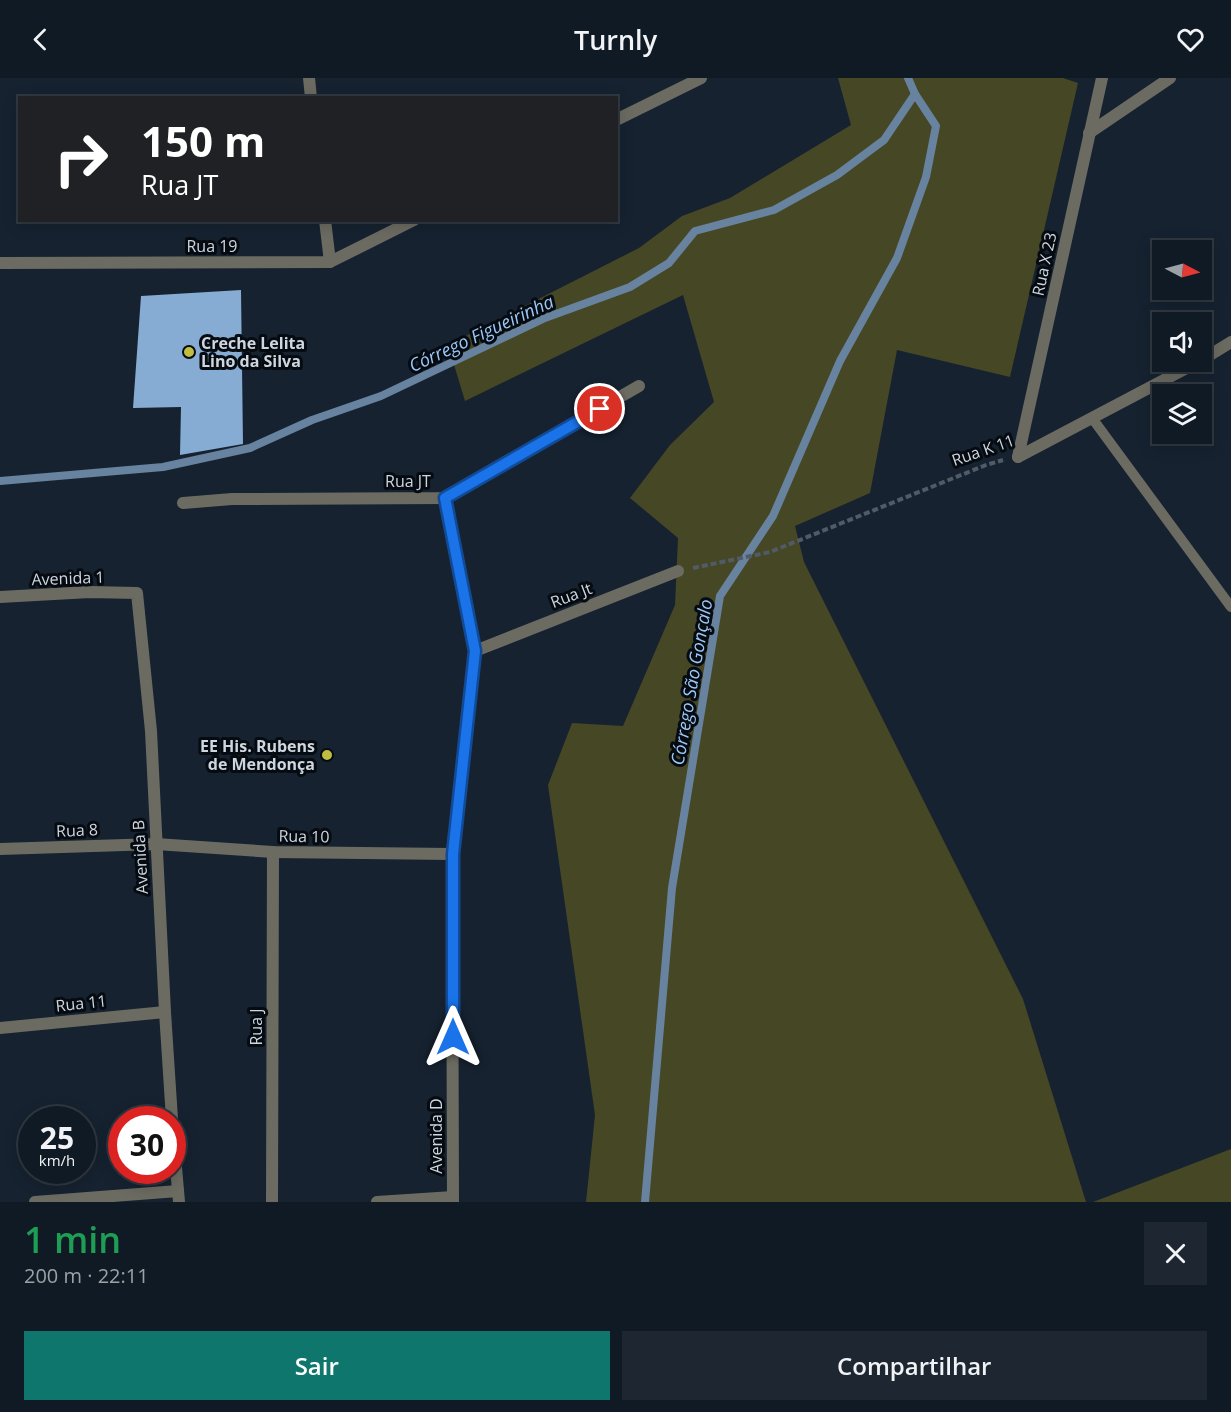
<!DOCTYPE html>
<html lang="pt">
<head>
<meta charset="utf-8">
<style>
  :root { --surface:#101a24; --page:#1e2731; --text:#f1f3f6; --muted:#9ca1a6; --line:#303841; --accent:#0f766e }
  body { margin:0; font-family:"Open Sans",sans-serif; background:var(--page); color:var(--text); height:100vh; display:flex; flex-direction:column; font-size:22px; white-space:nowrap }
  * { box-sizing:border-box; margin:0 }
  p { font-size:20px; color:var(--muted) }
  .icon { flex:none; width:33px; height:33px; fill:none; stroke:currentColor; stroke-width:2; stroke-linecap:round; stroke-linejoin:round }
  .map { position:relative; height:1124px; overflow:hidden }
  .side { display:flex; flex-direction:column; background:var(--surface); flex:1 }
  .side>* { flex:none }
  .hud { position:absolute; left:18px; top:18px; width:600px; height:126px; border-radius:0px; box-shadow:0 3px 15px #0003,0 0 0 2px var(--line); background:#202124; color:#fff; overflow:hidden }
  .needle { width:39px; rotate:96deg }
  .fabs { position:absolute; left:1152px; top:162px; display:grid; gap:12px }
  .fabs a { display:grid; place-items:center; width:60px; height:60px; border-radius:0px; background:var(--surface); box-shadow:0 3px 15px #0003,0 0 0 2px var(--line); font-size:30px }
  .speed { position:absolute; left:18px; top:1028px; display:flex; gap:12px; font-size:30px; font-weight:700; text-align:center }
  .speed>* { display:grid; place-content:center; width:78px; height:78px; border-radius:50%; background:var(--surface); box-shadow:0 3px 15px #0003,0 0 0 2px var(--line); line-height:1 }
  .speed small { font-size:15px; font-weight:400 }
  .speed .limit { border:9px solid #d22; background:#fff; color:#111 }
  .pin { position:absolute; display:grid; place-items:center; width:51px; height:51px; color:#fff; margin:-26px; border:3px solid #fff; border-radius:50%; box-shadow:0 2px 6px #0007 }
  .me { position:absolute; width:66px; margin:-33px; rotate:0deg; stroke-linejoin:round; filter:drop-shadow(0 0 4px #0008) }
  .turn { display:flex; align-items:center; gap:21px; height:126px; padding:0 24px; font-size:27px }
  .turn .icon { width:78px; height:78px; stroke-width:2.5 }
  .turn b { display:block; font-size:42px; line-height:51px }
  .round { display:grid; place-items:center; flex:none; width:63px; height:63px; border-radius:0px; background:var(--page) }
  .overview { display:flex; align-items:center; justify-content:space-between; height:102px; padding:0 24px }
  h1 { font-size:36px; font-weight:600; line-height:45px; color:#1e9e55 }
  .action { display:flex; gap:12px; margin-top:auto; padding:12px 24px }
  .action a { flex:1; height:69px; border-radius:0px; background:var(--accent); color:#fff; font-size:24px; font-weight:600; line-height:69px; text-align:center }
  .action a+a { background:var(--page); color:var(--text) }
  header { display:flex; justify-content:space-between; align-items:center; height:78px; padding:0 24px; background:var(--surface); font-size:27px; font-weight:600 }
  .map>svg:first-child { display:block }
</style>
</head>
<body>
<header><svg class="icon" aria-label="back" viewBox="0 0 24 24"><path d="M15 5l-7 7 7 7"/></svg>Turnly<svg class="icon" aria-label="heart" viewBox="0 0 24 24"><path d="M12 20l-8-8c-3-5 5-10 8-4 3-6 11-1 8 4z"/></svg></header>
<div class="map">
<svg width="1231" height="1124" viewBox="0 0 1231 1124">
  <rect width="100%" height="100%" fill="#162230"/>
  <g fill="#464724">
    <path d="M838,0H1063L1078,5L1010,299L897,272L870,415L795,448L804,484L1023,921L1086,1124H586L595,1037L548,707L572,645L623,648L675,527L678,460L630,420L670,367L714,324L683,217L465,323L448,267L639,170L682,138L730,120L851,47Z"/>
    <path d="M1231,1071V1124H1093Z"/>
  </g>
  <g fill="none" stroke-linecap="round" stroke-linejoin="round">
    <g stroke="#67839f" stroke-width="8">
      <path d="M0,403L163,389L250,370L312,342L381,318L545,240L630,209L669,185L695,153L774,132L837,97L884,62L915,16"/>
      <path d="M645,1124L672,810L720,518L773,438L840,283L897,180L926,99L936,48L915,16L908,0"/>
    </g>
  </g>
  <path fill="#86acd4" d="M241,212L243,366L180,377L181,329L133,330L141,218Z"/>
  <g fill="none" stroke-linecap="round" stroke-linejoin="round">
    <path stroke="#515b68" stroke-width="4" stroke-dasharray="6 3" stroke-linecap="butt" d="M693,490L770,474L986,387L1003,382"/>
    <path stroke="#6b6b62" stroke-width="10" d="M1092,340L1231,529"/>
    <g stroke="#6b6b62" stroke-width="12">
      <path d="M309,0L311,20"/>
      <path d="M616,42L701,0"/>
      <path d="M1089,55L1170,0"/>
      <path d="M325,142L330,184"/>
      <path d="M0,185L330,184L414,142"/>
      <path d="M1202,282L1231,264"/>
      <path d="M1018,379L1102,0"/>
      <path d="M1018,379L1198,284"/>
      <path d="M445,420L475,573L452,776L453,1124"/>
      <path d="M183,425L232,421L445,420L639,308"/>
      <path d="M0,519L90,514L137,515L151,653L165,934L172,1041"/>
      <path d="M475,573L678,493"/>
      <path d="M0,771L156,766L273,774L452,776"/>
      <path d="M0,950L165,934"/>
      <path d="M172,1043L179,1124"/>
      <path d="M35,1124L178,1113"/>
      <path d="M272,1124L273,774"/>
      <path d="M377,1124L453,1119"/>
    </g>
  </g>
  <g fill="none" stroke-linecap="round" stroke-linejoin="round">
    <g stroke="#114b97" stroke-width="15">
      <path id="route" d="M453,959V776L475,573L445,420L600,331"/>
    </g>
    <use href="#route" stroke="#1a73e8" stroke-width="10"/>
  </g>
  <g fill="#bfbe41" stroke="#060b11" stroke-width="2">
    <circle cx="189" cy="274" r="6"/>
    <circle cx="327" cy="677" r="6"/>
  </g>
  <g text-anchor="middle" dominant-baseline="central" stroke-width="6" stroke-linejoin="round" paint-order="stroke">
    <g font-size="16" fill="#ced6df" stroke="#060b11">
      <text x="212" y="168">Rua 19</text>
      <text transform="translate(1044 186) rotate(-78)">Rua X 23</text>
      <text transform="translate(983 372) rotate(-19)">Rua K 11</text>
      <text x="408" y="403">Rua JT</text>
      <text transform="translate(68 500) rotate(-2)">Avenida 1</text>
      <text transform="translate(571 517) rotate(-21)">Rua Jt</text>
      <text transform="translate(77 752) rotate(-2)">Rua 8</text>
      <text transform="translate(304 758) rotate(1)">Rua 10</text>
      <text transform="translate(140 779) rotate(-93)">Avenida B</text>
      <text transform="translate(81 925) rotate(-6)">Rua 11</text>
      <text transform="translate(256 949) rotate(-90)">Rua J</text>
      <text transform="translate(436 1058) rotate(-90)">Avenida D</text>
    </g>
    <g font-size="16" font-weight="bold" fill="#ced6df" stroke="#060b11" text-anchor="start">
      <text x="201" y="265">Creche Lelita<tspan x="201" dy="18">Lino da Silva</tspan></text>
      <text x="315" y="668" text-anchor="end">EE His. Rubens<tspan x="315" dy="18">de Mendonça</tspan></text>
    </g>
    <g font-size="18" font-style="italic" fill="#9bc8f7" stroke="#060b11">
      <text transform="translate(481 255) rotate(-25)">Córrego Figueirinha</text>
      <text transform="translate(691 604) rotate(-80)">Córrego São Gonçalo</text>
    </g>
  </g>
</svg>
<div class="fabs">
<a><svg class="needle" viewBox="-14 -14 28 28"><path d="M0-13l5 13h-10z" fill="#e53935"/><path d="M0 13l5-13h-10z" fill="#9ca1a6"/></svg></a>
<a><svg class="icon" aria-label="sound" viewBox="0 0 24 24"><path d="M4 9h4l5-4v14l-5-4H4zM17 9q2 3 0 6"/></svg></a>
<a><svg class="icon" aria-label="layers" viewBox="0 0 24 24"><path d="M12 4l9 5-9 5-9-5zM3 14l9 5 9-5"/></svg></a>
</div>
<div class="speed"><div>25<small>km/h</small></div><div class="limit">30</div></div>
<div class="pin" style="left:600px;top:331px;background:#d93025"><svg class="icon" aria-label="arrive" viewBox="0 0 24 24"><path d="M6 21V4h12l-3 4 3 4H6"/></svg></div>
<svg class="me" style="left:453px;top:959px" viewBox="-20 -20 40 40"><path d="M0-17L14 15 0 8-14 15z" fill="#1a73e8" stroke="#fff" stroke-width="4"/></svg>
<div class="hud">
<div class="turn"><svg class="icon" aria-label="right" viewBox="0 0 24 24"><path d="M7 20v-9h11M14 6l5 5-5 5"/></svg><div><b>150 m</b>Rua JT</div></div>
</div>
</div>
<section class="side">
<div class="overview"><div><h1>1 min</h1><p>200 m · 22:11</p></div><a class="round"><svg class="icon" aria-label="close" viewBox="0 0 24 24"><path d="M6 6l12 12M18 6L6 18"/></svg></a></div>
<div class="action"><a>Sair</a><a>Compartilhar</a></div>
</section>
</body>
</html>
